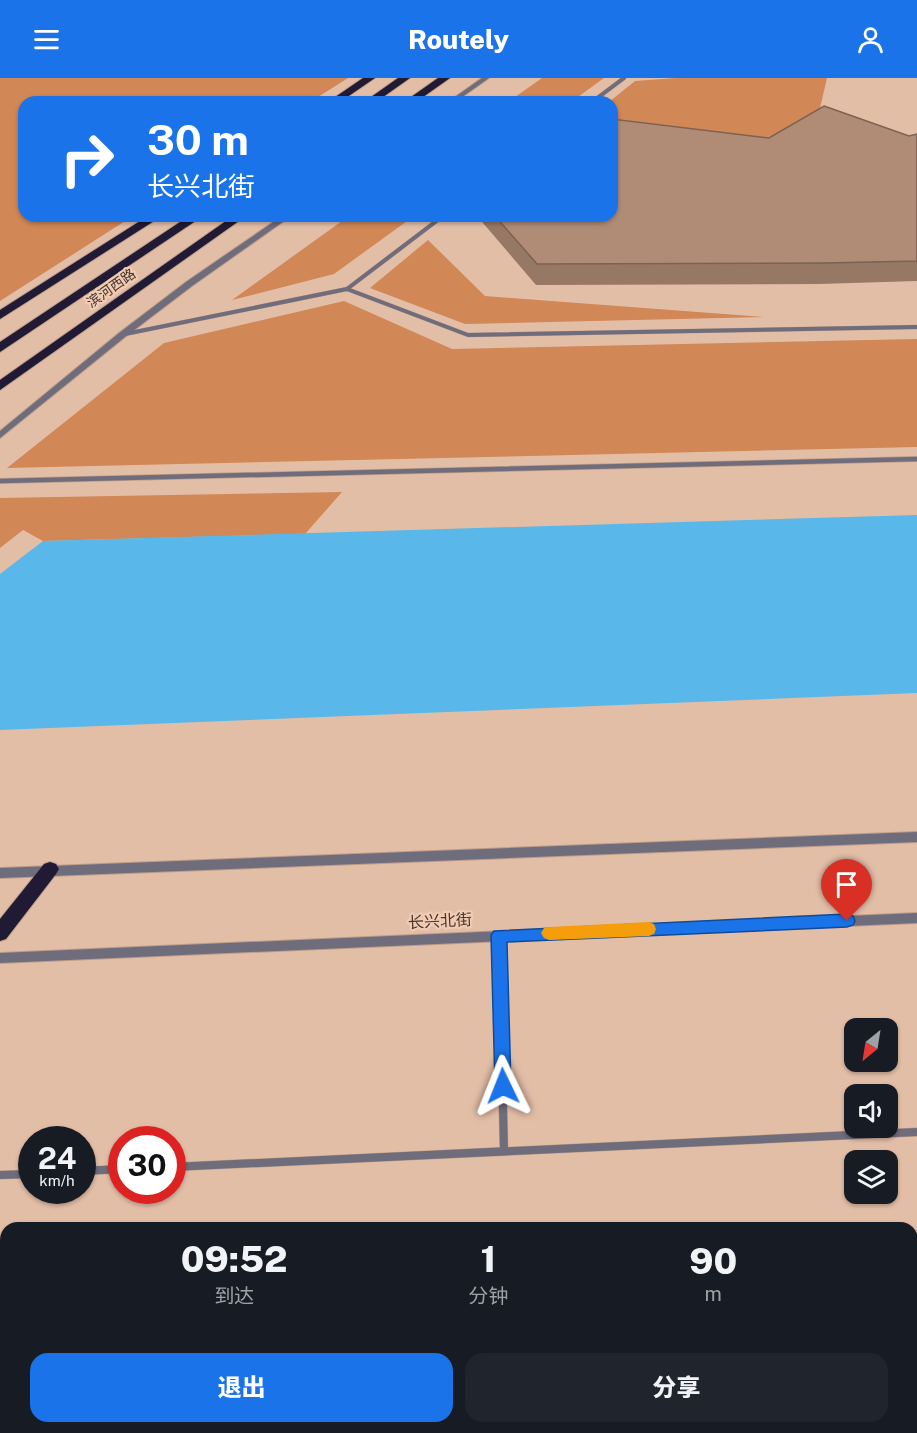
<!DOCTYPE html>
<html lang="zh">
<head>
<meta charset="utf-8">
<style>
  :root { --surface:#171b24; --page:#20242c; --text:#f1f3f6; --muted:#9ea1a6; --accent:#1a73e8 }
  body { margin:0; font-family:"Public Sans","Noto Sans SC",sans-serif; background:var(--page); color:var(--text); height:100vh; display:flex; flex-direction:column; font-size:22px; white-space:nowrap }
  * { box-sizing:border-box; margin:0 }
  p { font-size:20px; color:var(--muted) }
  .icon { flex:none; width:33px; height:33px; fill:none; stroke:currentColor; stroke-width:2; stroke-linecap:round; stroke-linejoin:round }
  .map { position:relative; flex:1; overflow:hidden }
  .side { position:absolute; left:0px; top:1144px; width:918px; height:212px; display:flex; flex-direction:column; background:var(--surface); border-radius:18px 18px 0 0; box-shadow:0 2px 4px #0004 }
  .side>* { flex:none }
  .top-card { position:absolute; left:18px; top:18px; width:600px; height:126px; border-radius:18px; box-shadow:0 2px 4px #0004; background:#1a73e8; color:#fff; overflow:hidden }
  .needle { width:39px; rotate:210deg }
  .buttons { position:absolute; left:844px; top:940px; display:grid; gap:12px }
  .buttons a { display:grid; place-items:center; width:54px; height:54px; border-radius:12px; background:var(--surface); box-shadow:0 2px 4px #0004; font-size:30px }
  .speed { position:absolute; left:18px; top:1048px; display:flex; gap:12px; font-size:30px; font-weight:700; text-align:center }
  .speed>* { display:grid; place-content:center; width:78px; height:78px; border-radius:50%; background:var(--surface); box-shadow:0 2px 4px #0004; line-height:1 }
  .speed small { font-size:15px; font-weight:400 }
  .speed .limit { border:9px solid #d22; background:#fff; color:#111 }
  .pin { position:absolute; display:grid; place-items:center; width:51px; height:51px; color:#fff; margin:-62px -26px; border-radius:50% 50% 50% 0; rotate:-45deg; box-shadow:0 0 6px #0007 }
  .pin .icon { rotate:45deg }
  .me { position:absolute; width:66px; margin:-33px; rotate:358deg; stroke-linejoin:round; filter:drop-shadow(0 0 4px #0008) }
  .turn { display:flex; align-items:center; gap:21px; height:126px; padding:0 30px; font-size:27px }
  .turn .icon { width:78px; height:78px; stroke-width:2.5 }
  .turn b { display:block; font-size:42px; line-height:51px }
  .eta { display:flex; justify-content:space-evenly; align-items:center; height:102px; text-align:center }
  .eta b { font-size:36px; font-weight:800; line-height:42px }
  .cta { display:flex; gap:12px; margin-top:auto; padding:12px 30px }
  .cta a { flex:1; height:69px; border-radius:18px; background:var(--accent); color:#fff; font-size:24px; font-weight:800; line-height:69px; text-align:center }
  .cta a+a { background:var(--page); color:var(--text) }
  header { display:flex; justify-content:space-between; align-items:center; height:78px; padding:0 30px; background:var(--accent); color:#fff; font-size:27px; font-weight:800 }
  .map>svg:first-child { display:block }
</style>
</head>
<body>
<header><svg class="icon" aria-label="menu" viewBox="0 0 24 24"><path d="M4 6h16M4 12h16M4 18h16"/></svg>Routely<svg class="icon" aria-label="person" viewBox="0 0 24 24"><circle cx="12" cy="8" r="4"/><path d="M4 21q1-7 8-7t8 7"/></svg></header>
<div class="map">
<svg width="917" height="1355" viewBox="0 0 917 1355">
  <rect width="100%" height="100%" fill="#e3bea7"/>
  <g fill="#d18756">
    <path d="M0,0H348L310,24H24V138H133L0,223Z"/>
    <path d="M542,0H604L571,24H508Z"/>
    <path d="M677,0H827L817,43L748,66L612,55V24H609L635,3Z"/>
    <path d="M349,138H414L334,196L232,222Z"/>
    <path d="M428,162L485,218L764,239L465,246L370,210Z"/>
    <path d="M344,223L452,271L917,261V369L7,390L164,265Z"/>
    <path d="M342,414L305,456L43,463L23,452L0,470V420Z"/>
  </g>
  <path fill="#59b8e9" d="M917,437V615L0,652V496L43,463Z"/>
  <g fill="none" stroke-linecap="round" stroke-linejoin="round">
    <g stroke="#bd9d89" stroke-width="4.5">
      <g id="pedestrian-far1">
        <path d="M592,24L624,0"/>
        <path d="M347,211L443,138"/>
        <path d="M125,256L347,211L468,257L917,249"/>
      </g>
    </g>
    <g stroke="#bd9d89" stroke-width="6">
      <path id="pedestrian" d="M0,403L917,381"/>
    </g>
    <g stroke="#bd9d89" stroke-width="9">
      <g id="minor">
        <path d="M499,857L504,1073"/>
        <path d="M172,1089L917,1054"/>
        <path d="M82,1093L122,1091"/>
        <path d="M0,1097L32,1096"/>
      </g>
    </g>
    <g stroke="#bd9d89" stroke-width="2">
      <g id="tertiary">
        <path d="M482,0H489L455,24H448Z"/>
        <path d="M282,138H291L192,208L125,259L0,360V353L119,255L186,204Z"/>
        <path d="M917,754V764L0,800V790Z"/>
        <path d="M917,835V845L0,885V875Z"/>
      </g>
    </g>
    <g stroke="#bd9d89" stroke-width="2">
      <g id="trunk">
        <path d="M363,0H375L340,24H328Z"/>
        <path d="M398,0H410L376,24H364Z"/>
        <path d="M438,0H450L416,24H404Z"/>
        <path d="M148,138H162L0,241V232Z"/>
        <path d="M189,138H203L0,274V264Z"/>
        <path d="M233,138H246L0,312V302Z"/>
        <path d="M50,784L56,786L59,791L56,796L6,861L0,863V841L44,786Z"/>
      </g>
    </g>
    <use href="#pedestrian-far1" stroke="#6f6c7c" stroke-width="4"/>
    <use href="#pedestrian" stroke="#6f6c7c" stroke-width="4.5"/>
    <use href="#minor" stroke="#6f6c7c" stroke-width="8"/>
    <use href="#tertiary" fill="#6f6c7c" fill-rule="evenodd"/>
    <use href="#trunk" fill="#201a34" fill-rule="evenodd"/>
  </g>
  <path fill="#977865" d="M917,56V203L819,206L536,207L477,138H612Z"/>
  <path fill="#b08c76" stroke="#7b6253" stroke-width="1.5" d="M824,28L909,58L917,56V183L824,185L537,186L495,138H612V41L769,60Z"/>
  <path fill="#1a73e8" stroke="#114b97" stroke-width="1.5" d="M847,836L853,838L855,843L853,847L847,849L507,864L511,1008L509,1014L503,1016L497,1014L495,1008L491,857L494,853Z"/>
  <path fill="#f59e0b" d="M649,844L654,846L656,851L654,856L649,858L549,862L544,860L541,855L544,850L549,849Z"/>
  <g text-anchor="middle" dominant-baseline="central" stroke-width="4.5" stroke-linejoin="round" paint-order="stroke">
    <g font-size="14" fill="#45362c" stroke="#f1cbb3">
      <text transform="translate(111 210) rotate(-35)">滨河西路</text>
    </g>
    <g font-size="16" fill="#45362c" stroke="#f1cbb3">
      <text transform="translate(440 843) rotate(-3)">长兴北街</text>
    </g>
  </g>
</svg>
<div class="buttons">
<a><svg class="needle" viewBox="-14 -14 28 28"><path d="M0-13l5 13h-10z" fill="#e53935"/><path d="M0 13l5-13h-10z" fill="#9ea1a6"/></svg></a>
<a><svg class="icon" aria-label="sound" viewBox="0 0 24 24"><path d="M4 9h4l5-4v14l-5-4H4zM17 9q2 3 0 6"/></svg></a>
<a><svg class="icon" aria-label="layers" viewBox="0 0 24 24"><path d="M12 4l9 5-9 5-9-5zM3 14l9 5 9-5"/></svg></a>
</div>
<div class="speed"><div>24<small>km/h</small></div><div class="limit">30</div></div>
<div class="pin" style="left:847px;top:843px;background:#d93025"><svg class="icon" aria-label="arrive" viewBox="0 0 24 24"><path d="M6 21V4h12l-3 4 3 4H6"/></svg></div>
<svg class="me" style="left:503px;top:1008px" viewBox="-20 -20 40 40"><path d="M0-17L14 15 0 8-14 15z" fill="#1a73e8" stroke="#fff" stroke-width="4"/></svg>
<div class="top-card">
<div class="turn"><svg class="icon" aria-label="right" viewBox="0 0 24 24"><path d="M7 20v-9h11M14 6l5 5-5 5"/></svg><div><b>30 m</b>长兴北街</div></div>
</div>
<section class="side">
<div class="eta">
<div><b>09:52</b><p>到达</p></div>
<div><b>1</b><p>分钟</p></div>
<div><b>90</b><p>m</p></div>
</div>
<div class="cta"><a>退出</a><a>分享</a></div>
</section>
</div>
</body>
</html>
